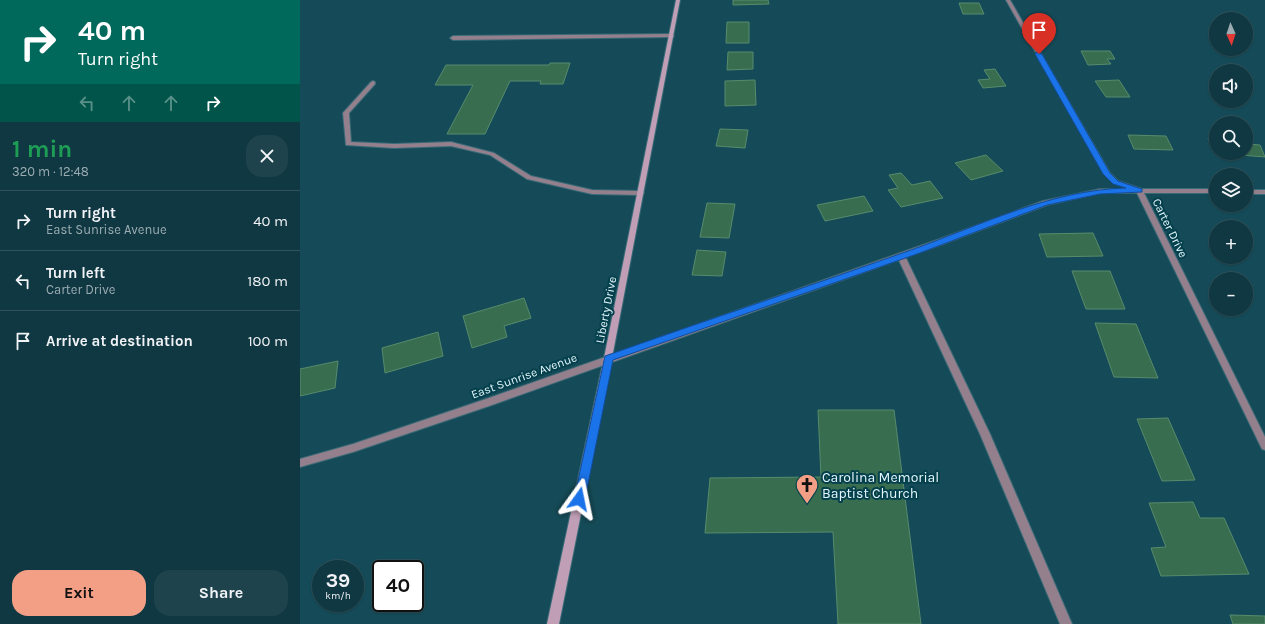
<!DOCTYPE html>
<html lang="en">
<head>
<meta charset="utf-8">
<style>
  :root { --surface:#103842; --page:#1e434d; --text:#f1f3f6; --muted:#9cacb2; --line:#30525b; --accent:#f39f85 }
  body { margin:0; font-family:Karla,sans-serif; background:var(--page); color:var(--text); height:100vh; display:flex; flex-direction:column; font-size:15px; white-space:nowrap }
  * { box-sizing:border-box; margin:0 }
  p { font-size:13px; color:var(--muted) }
  .icon { flex:none; width:22px; height:22px; fill:none; stroke:currentColor; stroke-width:2; stroke-linecap:round; stroke-linejoin:round }
  .map { position:relative; flex:1; overflow:hidden }
  .details { display:flex; flex-direction:column; background:var(--surface); width:300px }
  .details>* { flex:none }
  .top-card { background:#00695c; color:#fff; overflow:hidden }
  .needle { width:26px; rotate:177deg }
  .fabs { position:absolute; left:909px; top:12px; display:grid; gap:8px }
  .fabs a { display:grid; place-items:center; width:44px; height:44px; border-radius:50%; background:var(--surface); box-shadow:0 1px 3px #0004,0 0 0 1px var(--line); font-size:20px }
  .speed { position:absolute; left:12px; top:560px; display:flex; gap:8px; font-size:20px; font-weight:700; text-align:center }
  .speed>* { display:grid; place-content:center; width:52px; height:52px; border-radius:50%; background:var(--surface); box-shadow:0 1px 3px #0004,0 0 0 1px var(--line); line-height:1 }
  .speed small { font-size:10px; font-weight:400 }
  .speed .limit { border:2px solid #111; border-radius:6px; background:#fff; color:#111 }
  .pin { position:absolute; display:grid; place-items:center; width:34px; height:34px; color:#fff; margin:-41px -17px; border-radius:50% 50% 50% 0; rotate:-45deg; box-shadow:0 0 4px #0007 }
  .pin .icon { rotate:45deg }
  .me { position:absolute; width:44px; margin:-22px; rotate:12deg; stroke-linejoin:round; filter:drop-shadow(0 0 3px #0008) }
  .turn { display:flex; align-items:center; gap:14px; height:84px; padding:0 12px; font-size:18px }
  .turn .icon { width:52px; height:52px; stroke-width:2.5 }
  .turn b { display:block; font-size:28px; line-height:34px }
  .lanes { display:flex; align-items:center; height:38px; padding:0 12px; background:#0003; justify-content:center; gap:20px; direction:ltr }
  .lanes .off { opacity:.35 }
  .round { display:grid; place-items:center; flex:none; width:42px; height:42px; border-radius:16px; background:var(--page) }
  .summary { display:flex; align-items:center; justify-content:space-between; height:68px; padding:0 12px }
  h1 { font-size:24px; font-weight:700; line-height:30px; color:#1e9e55 }
  .button { display:flex; gap:8px; margin-top:auto; padding:8px 12px }
  .button a { flex:1; height:46px; border-radius:16px; background:var(--accent); color:#111; font-size:16px; font-weight:700; line-height:46px; text-align:center }
  .button a+a { background:var(--page); color:var(--text) }
  ul { padding:0; list-style:none }
  li { display:flex; align-items:center; gap:12px; height:60px; padding:0 12px; border-top:1px solid var(--line) }
  li div { flex:1 }
  li b { display:block; font-size:15px }
  li em { font-style:normal }
  main { display:flex; flex:1; min-height:0 }
  .map>svg:first-child { display:block }
</style>
</head>
<body>
<main>
<section class="details">
<div class="top-card">
<div class="turn"><svg class="icon" aria-label="right" viewBox="0 0 24 24"><path d="M7 20v-9h11M14 6l5 5-5 5"/></svg><div><b>40 m</b>Turn right</div></div>
<div class="lanes"><svg class="icon off" aria-label="left" viewBox="0 0 24 24"><path d="M17 20v-9H6M10 6l-5 5 5 5"/></svg><svg class="icon off" aria-label="ahead" viewBox="0 0 24 24"><path d="M12 20V5M6 11l6-6 6 6"/></svg><svg class="icon off" aria-label="ahead" viewBox="0 0 24 24"><path d="M12 20V5M6 11l6-6 6 6"/></svg><svg class="icon" aria-label="right" viewBox="0 0 24 24"><path d="M7 20v-9h11M14 6l5 5-5 5"/></svg></div>
</div>
<div class="summary"><div><h1>1 min</h1><p>320 m · 12:48</p></div><a class="round"><svg class="icon" aria-label="close" viewBox="0 0 24 24"><path d="M6 6l12 12M18 6L6 18"/></svg></a></div>
<ul>
<li><svg class="icon" aria-label="right" viewBox="0 0 24 24"><path d="M7 20v-9h11M14 6l5 5-5 5"/></svg><div><b>Turn right</b><p>East Sunrise Avenue</p></div><em>40 m</em></li>
<li><svg class="icon" aria-label="left" viewBox="0 0 24 24"><path d="M17 20v-9H6M10 6l-5 5 5 5"/></svg><div><b>Turn left</b><p>Carter Drive</p></div><em>180 m</em></li>
<li><svg class="icon" aria-label="arrive" viewBox="0 0 24 24"><path d="M6 21V4h12l-3 4 3 4H6"/></svg><div><b>Arrive at destination</b></div><em>100 m</em></li>
</ul>
<div class="button"><a>Exit</a><a>Share</a></div>
</section>
<div class="map">
<svg width="965" height="624" viewBox="0 0 965 624">
  <rect width="100%" height="100%" fill="#154b58"/>
  <g fill="#396d50" stroke="#578b6c">
    <path d="M433,0H468L469,4L433,5Z"/>
    <path d="M659,3H679L684,14H663Z"/>
    <path d="M427,22H449V43H426Z"/>
    <path d="M781,51H810L815,59H807L811,64L788,65Z"/>
    <path d="M428,52H453V69L427,70Z"/>
    <path d="M250,63H270L263,84H240L241,81H210L185,134H147L173,85H135L146,65H249Z"/>
    <path d="M695,69L706,86L683,88L678,80L690,79L684,70Z"/>
    <path d="M455,80L456,105L425,106V81Z"/>
    <path d="M819,80L830,97H806L795,81Z"/>
    <path d="M420,129L448,130L445,148L416,146Z"/>
    <path d="M828,135L866,136L873,150L834,149Z"/>
    <path d="M908,138L916,139V153H946V141L948,144L960,145L965,157L915,153Z"/>
    <path d="M686,155L703,171L671,180L655,163Z"/>
    <path d="M601,173L612,185L630,181L643,198L601,207L588,190L598,188L589,175Z"/>
    <path d="M564,196L573,211L525,221L517,205Z"/>
    <path d="M407,203L435,204L429,238L400,237Z"/>
    <path d="M793,233L803,256L747,257L739,234Z"/>
    <path d="M397,250L426,252L422,276L392,275Z"/>
    <path d="M772,271H810L825,309H786Z"/>
    <path d="M224,298L231,318L204,326L207,337L172,348L163,316Z"/>
    <path d="M795,323L836,324L858,378L814,377Z"/>
    <path d="M138,332L143,356L85,373L82,348Z"/>
    <path d="M38,361L35,388L0,396V369Z"/>
    <path d="M518,410H594L621,624H538L533,532L405,533L410,478L521,477Z"/>
    <path d="M868,418L895,480L862,481L837,419Z"/>
    <path d="M893,502L900,518H924L949,574L861,576L851,548L866,547L849,503Z"/>
    <path d="M930,615L965,616V624H933Z"/>
  </g>
  <g fill="none" stroke-linecap="round" stroke-linejoin="round">
    <g stroke="#3a6a76" stroke-width="2">
      <g id="lane">
        <path d="M371,34L374,36L373,37L153,40L150,38L153,36Z"/>
        <path d="M73,81L75,82V84L49,113L51,142L94,144L151,142L194,153L231,176L292,190L341,191L344,193L341,195L292,194L227,179L190,155L151,146L94,148L46,145L43,113L71,82Z"/>
        <path d="M598,254H604L605,256L690,434L772,624H760L680,434L597,256Z"/>
      </g>
    </g>
    <g stroke="#3a6a76" stroke-width="2">
      <g id="street">
        <path d="M706,0H710L810,173L818,181L842,189H916V193H844L965,437V450L962,449L837,193H800L747,205L643,244L192,405L53,452L0,467V459L53,444L186,399L637,240L743,201L800,189H829L814,183L804,174Z"/>
        <rect x="946" y="190" width="19" height="4"/>
      </g>
    </g>
    <g stroke="#3a6a76" stroke-width="2">
      <path id="secondary" d="M376,0H380L312,358L259,624H247L304,358Z"/>
    </g>
    <use href="#lane" fill="#947f8d" fill-rule="evenodd"/>
    <use href="#street" fill="#947f8d" fill-rule="evenodd"/>
    <use href="#secondary" fill="#c09fb6" fill-rule="evenodd"/>
  </g>
  <path fill="#1a73e8" stroke="#114b97" d="M736,52L742,54L810,173L818,181L842,189V192L800,194L747,205L617,254L313,360L285,499L283,502L279,504L275,502L274,499L305,356C407,320 510,286 611,250C681,225 751,190 826,188L813,184L803,174L735,54Z"/>
  <defs>
    <g id="church-pin" transform="scale(1.15)"><path d="M0 17L-7.5 6A9.5 9.5 0 1 1 7.5 6Z" fill="#f39f85" stroke="#05404d"/><path d="M-1.2-6h2.4v3.5h3.3v2.4h-3.3V6h-2.4V-.1h-3.3v-2.4h3.3Z" fill="#111"/></g>
  </defs>
  <g fill-rule="evenodd">
    <use href="#church-pin" x="507" y="485"/>
  </g>
  <g text-anchor="middle" dominant-baseline="central" stroke-width="4" stroke-linejoin="round" paint-order="stroke">
    <g font-size="12" fill="#e3f6fc" stroke="#05404d">
      <text transform="translate(870 228) rotate(64)">Carter Drive</text>
      <text transform="translate(306 310) rotate(-79)">Liberty Drive</text>
      <text transform="translate(224 376) rotate(-20)">East Sunrise Avenue</text>
    </g>
    <g font-size="14" fill="#e3f6fc" stroke="#05404d" text-anchor="start">
      <text x="522" y="477">Carolina Memorial<tspan x="522" dy="16">Baptist Church</tspan></text>
    </g>
  </g>
</svg>
<div class="fabs">
<a><svg class="needle" viewBox="-14 -14 28 28"><path d="M0-13l5 13h-10z" fill="#e53935"/><path d="M0 13l5-13h-10z" fill="#9cacb2"/></svg></a>
<a><svg class="icon" aria-label="sound" viewBox="0 0 24 24"><path d="M4 9h4l5-4v14l-5-4H4zM17 9q2 3 0 6"/></svg></a>
<a><svg class="icon" aria-label="search" viewBox="0 0 24 24"><circle cx="10" cy="10" r="6"/><path d="M15 15l6 6"/></svg></a>
<a><svg class="icon" aria-label="layers" viewBox="0 0 24 24"><path d="M12 4l9 5-9 5-9-5zM3 14l9 5 9-5"/></svg></a>
<a>+</a>
<a>−</a>
</div>
<div class="speed"><div>39<small>km/h</small></div><div class="limit">40</div></div>
<div class="pin" style="left:739px;top:54px;background:#d93025"><svg class="icon" aria-label="arrive" viewBox="0 0 24 24"><path d="M6 21V4h12l-3 4 3 4H6"/></svg></div>
<svg class="me" style="left:279px;top:499px" viewBox="-20 -20 40 40"><path d="M0-17L14 15 0 8-14 15z" fill="#1a73e8" stroke="#fff" stroke-width="4"/></svg>
</div>
</main>
</body>
</html>
